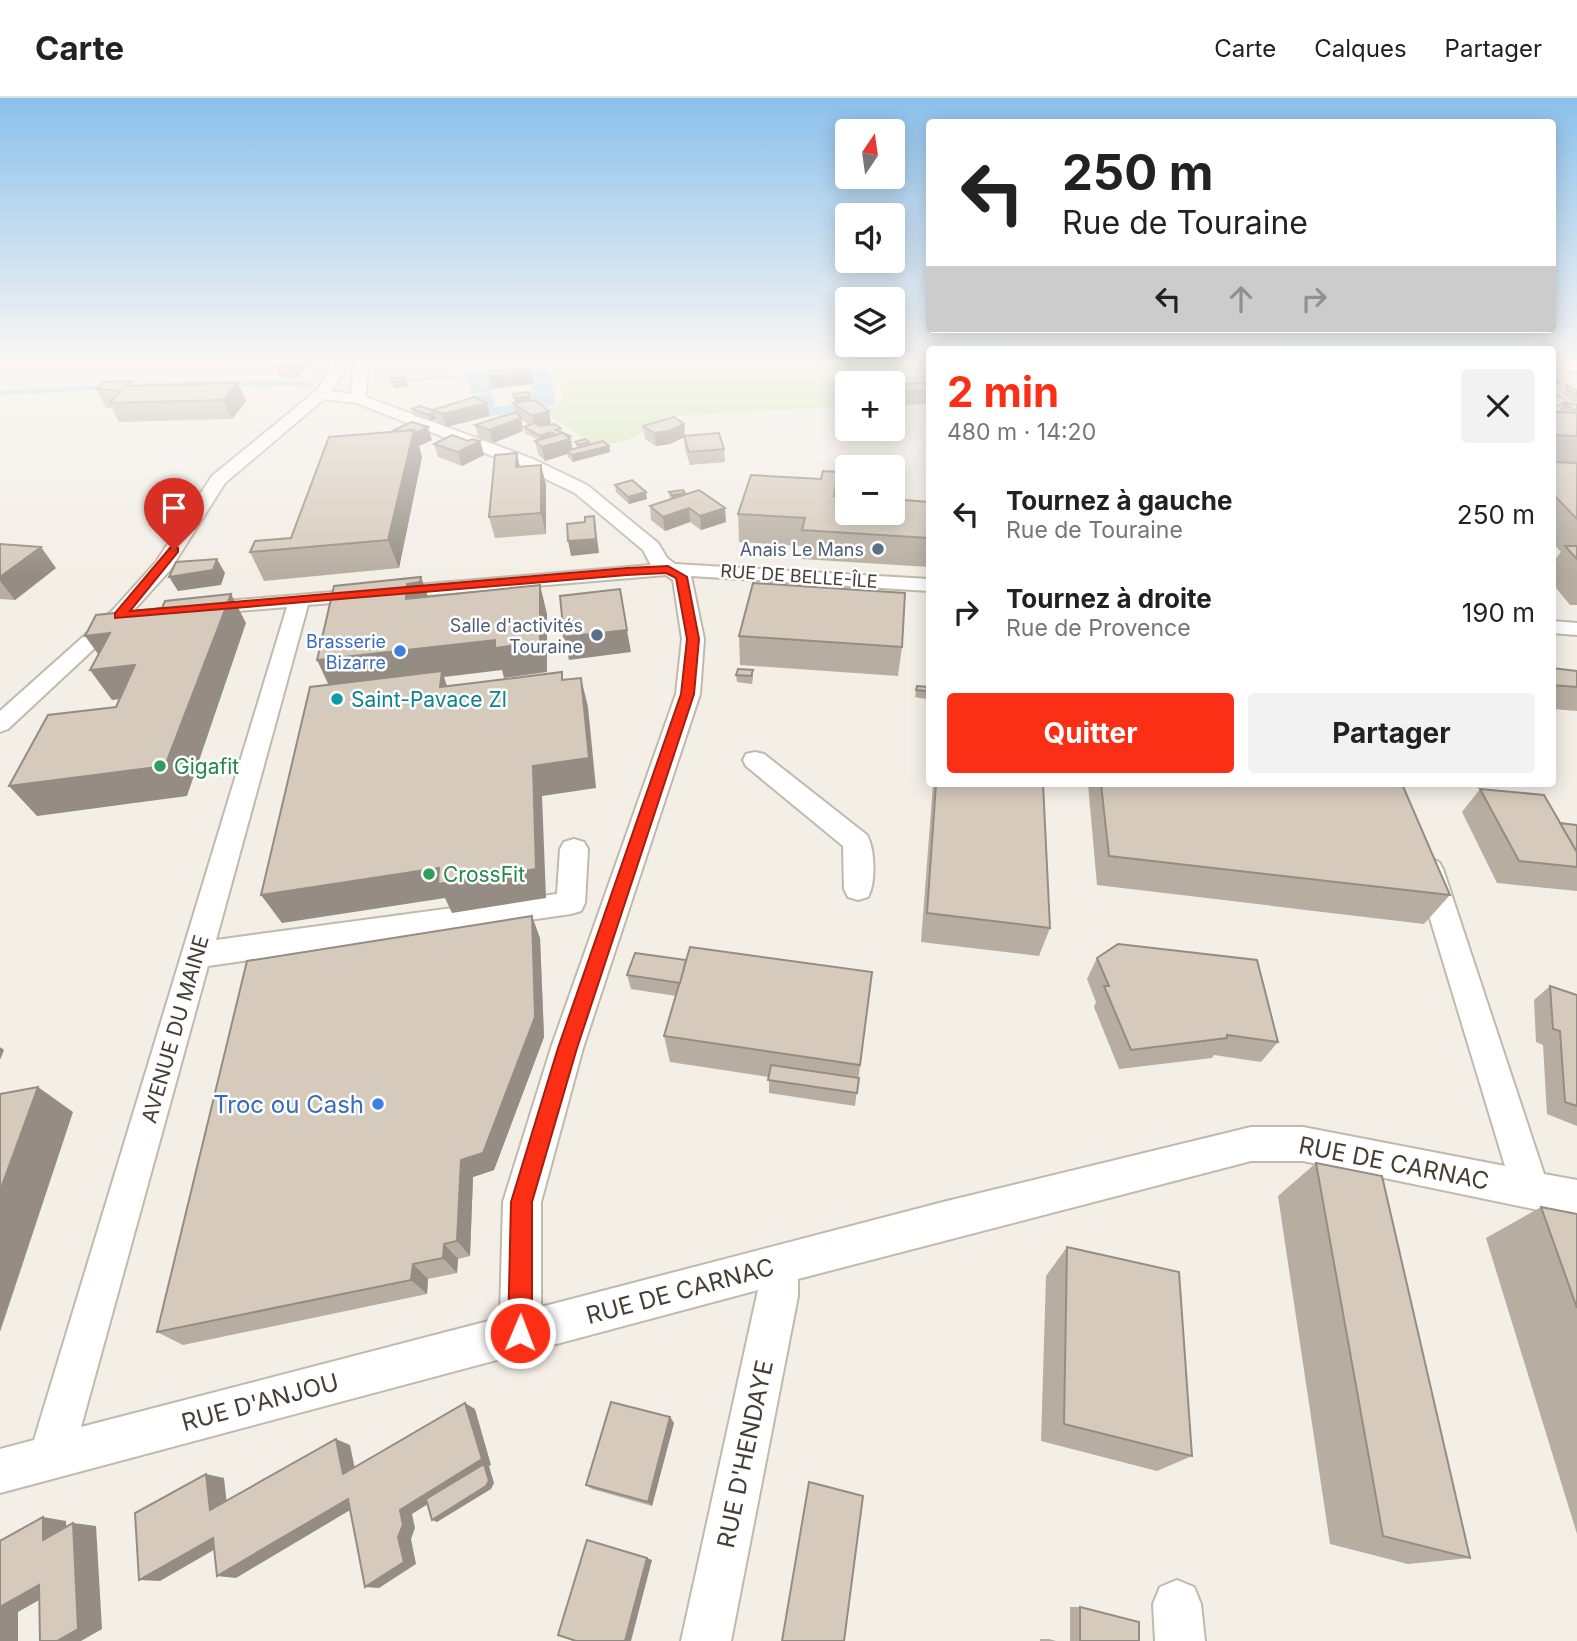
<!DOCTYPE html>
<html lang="fr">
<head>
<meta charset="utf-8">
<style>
  :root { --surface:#fff; --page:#f2f2f2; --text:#222; --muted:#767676; --line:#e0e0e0; --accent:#fb2f15 }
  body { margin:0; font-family:Inter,sans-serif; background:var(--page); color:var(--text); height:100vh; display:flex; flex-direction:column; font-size:26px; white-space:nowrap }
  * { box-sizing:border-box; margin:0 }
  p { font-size:23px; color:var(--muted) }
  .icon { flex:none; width:38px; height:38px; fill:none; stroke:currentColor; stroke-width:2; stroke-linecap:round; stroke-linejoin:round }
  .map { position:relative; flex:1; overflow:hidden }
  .drawer { position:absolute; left:926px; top:248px; width:630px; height:441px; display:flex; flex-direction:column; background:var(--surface); border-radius:7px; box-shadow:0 4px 18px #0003 }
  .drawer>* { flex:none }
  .hud { position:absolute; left:926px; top:21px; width:630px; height:214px; border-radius:7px; box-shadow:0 4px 18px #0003; background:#fff; color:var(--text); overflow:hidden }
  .needle { width:46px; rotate:13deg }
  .fabs { position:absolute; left:835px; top:21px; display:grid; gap:14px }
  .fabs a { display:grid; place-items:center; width:70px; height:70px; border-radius:7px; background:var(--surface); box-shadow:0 4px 18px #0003; font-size:35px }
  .pin { position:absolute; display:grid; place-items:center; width:60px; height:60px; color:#fff; margin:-72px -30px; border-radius:50% 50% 50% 0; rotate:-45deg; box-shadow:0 0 7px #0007 }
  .pin .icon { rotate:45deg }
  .me { position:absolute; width:77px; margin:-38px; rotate:1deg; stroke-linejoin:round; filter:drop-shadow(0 0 5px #0008) }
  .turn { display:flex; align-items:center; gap:24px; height:147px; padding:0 21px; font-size:32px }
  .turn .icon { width:91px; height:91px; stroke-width:2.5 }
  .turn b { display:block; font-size:49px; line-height:60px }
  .lanes { display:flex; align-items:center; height:66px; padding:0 21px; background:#0003; justify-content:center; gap:35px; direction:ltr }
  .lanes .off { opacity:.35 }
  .round { display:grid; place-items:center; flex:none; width:74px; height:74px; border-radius:7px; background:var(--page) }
  .summary { display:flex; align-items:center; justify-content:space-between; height:119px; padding:0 21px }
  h1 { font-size:42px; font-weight:700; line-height:52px; color:var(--accent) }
  .cta { display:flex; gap:14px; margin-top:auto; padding:14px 21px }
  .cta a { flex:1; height:80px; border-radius:7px; background:var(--accent); color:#fff; font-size:28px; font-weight:700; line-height:80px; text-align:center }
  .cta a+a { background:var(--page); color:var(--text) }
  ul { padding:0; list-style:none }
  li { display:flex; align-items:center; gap:21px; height:98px; padding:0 21px }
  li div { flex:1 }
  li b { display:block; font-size:26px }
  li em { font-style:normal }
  header { display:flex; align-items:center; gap:42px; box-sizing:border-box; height:98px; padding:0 35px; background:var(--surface); border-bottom:2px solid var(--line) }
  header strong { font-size:33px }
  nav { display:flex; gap:38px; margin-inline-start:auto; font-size:24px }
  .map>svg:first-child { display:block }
</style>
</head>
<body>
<header>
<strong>Carte</strong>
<nav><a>Carte</a><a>Calques</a><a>Partager</a></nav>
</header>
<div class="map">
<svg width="1577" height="1543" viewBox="0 0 1577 1543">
  <rect width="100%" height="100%" fill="#f3eee6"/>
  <path fill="#d0e8ae" d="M562,262H929V292H893L892,285H847V308L677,318L676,321L630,341L595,349L544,313L562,306Z"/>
  <path fill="#a1d3f0" d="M545,269L552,281L555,307L490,318L471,298L492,295L495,309L531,304L533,282L491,286V293L472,296L469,280L369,285Z"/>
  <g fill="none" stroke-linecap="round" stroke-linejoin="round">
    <g stroke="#a1d3f0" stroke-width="4.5">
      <path d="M130,288L209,285L312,286"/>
      <path d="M0,295L106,289"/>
    </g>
    <g stroke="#c1b9ab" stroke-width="4">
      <g id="minor">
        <path d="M330,262H344V273L331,293L351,296L354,262H368L366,299L533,361L587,387L658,445L667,460L675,466L929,481V493L691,478L704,541L700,596L583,950L541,1104V1209L943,1104L1251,1029H1303L1505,1068L1415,771L1419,764L1429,760L1439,764L1443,771L1544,1076L1577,1082V1120L1303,1063H1251L798,1181V1198L731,1543H681L758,1192L0,1395V1351L34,1342L287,509L199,516L192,514L189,510L192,506L651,467L643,452L575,395L521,369L356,305L324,301L225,385L170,472L126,521L8,631L0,634V613L112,513L156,464L212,378L316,293L330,273ZM666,477L673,482L682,541L676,596L551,950L503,1104L500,1220L81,1329L208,868L571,816L581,813L585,805L588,751L584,744L574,741L564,744L560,751L557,796L216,842L308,507Z"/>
        <path d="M1577,265V273L1552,274V266Z"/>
        <path d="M1559,299L1566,303L1552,309V300Z"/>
        <path d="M1552,523L1577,525V537L1552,535Z"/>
        <path d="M755,654L764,656L867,737C875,751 876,785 868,799L858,802L848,799L844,791L843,748L746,668L743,662L746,656Z"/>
        <path d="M1177,1482L1194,1489L1201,1506L1205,1543H1155L1153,1506L1160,1489Z"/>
      </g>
    </g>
    <use href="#minor" fill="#fff" fill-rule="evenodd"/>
  </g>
  <g fill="#b7aea1">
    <path d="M280,262H309L311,267L296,280L280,279L275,267Z"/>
    <path d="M1552,279L1559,285L1552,295Z"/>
    <path d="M238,285L246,303L232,321L119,324L112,310H106L96,291L134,287Z"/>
    <path d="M929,285V306L900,307L897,298L898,286Z"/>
    <path d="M1568,287L1577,293V304H1573L1563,296Z"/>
    <path d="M513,296L531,303L549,313L551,326L561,330V334L572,344V351L577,350L575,344H589L590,346L609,348L610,354L573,364L568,359L567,356L545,363L538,356L535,343L538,342L525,335L524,329L529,327L521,321L523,333L493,345L478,340L475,327L515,315L513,305H515Z"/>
    <path d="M487,305L490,318L446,329L437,325L436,321L431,323L414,318L412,311L433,312Z"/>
    <path d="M1564,305L1577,306V507H1570L1552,485V465L1561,454L1552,444V314H1564L1560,311Z"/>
    <path d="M684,326L685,338L724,351L725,364L690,367L685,351L684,339L670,346L656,348L645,341L643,328Z"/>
    <path d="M394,332L432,342L419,348L422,359L399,470L264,483L250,454L291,440L395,334Z"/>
    <path d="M468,343H480L484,357L462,368L438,359L434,346Z"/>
    <path d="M541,367L546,387V436L495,440L489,419L520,369Z"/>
    <path d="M838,374L837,398L929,404V469L801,461L802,448L739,444L738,416Z"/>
    <path d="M615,387L647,401L629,406L616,394Z"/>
    <path d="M669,394L685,396L726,424L701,432L690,424L665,433L651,422L650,408L670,401Z"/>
    <path d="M0,446L56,470L15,502L0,501Z"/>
    <path d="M739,538L902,549L898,578L740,567Z"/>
    <path d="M1552,570L1577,573V613L1552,611Z"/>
    <path d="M753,572V580L752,586L737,584L736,577Z"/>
    <path d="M917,588L928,589L926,601L915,599Z"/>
    <path d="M933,686H1043L1050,830L1039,858L921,844Z"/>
    <path d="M1088,686H1402L1450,797L1424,826L1097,787Z"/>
    <path d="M1480,691L1560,725L1577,728V793L1497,785L1462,714Z"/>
    <path d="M540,840L544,939L494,1072L473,1079L470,1158L458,1161L457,1175L428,1181L427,1196L183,1247L157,1234Z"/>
    <path d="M1097,860L1278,944L1261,964L1214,957L1212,960L1119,971L1094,909L1096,904L1087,881Z"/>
    <path d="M686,862L872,874L855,1008L769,995V979L670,964L664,938L676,898L631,891L627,877Z"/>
    <path d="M1550,888L1577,897V1028L1547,1016L1543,947L1536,944L1534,902Z"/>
    <path d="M1316,1065L1470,1460L1408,1466L1330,1446L1278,1098Z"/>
    <path d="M1541,1109L1577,1116V1436L1486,1140Z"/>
    <path d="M1067,1149L1192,1358L1157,1373L1041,1343L1046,1178Z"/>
    <path d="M670,1319L674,1325L652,1408L592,1391L586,1387Z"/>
    <path d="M1070,1509H1080L1139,1543H1070Z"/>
    <path d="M1040,1541H1049L1056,1543H1040Z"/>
  </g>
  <g fill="#958d83">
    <path d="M297,262H309L311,267L296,280L291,268Z"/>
    <path d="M532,274L534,286L491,291L488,278Z"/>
    <path d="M406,282L408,288L394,290L392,284Z"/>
    <path d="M238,285L246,303L232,321L223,302Z"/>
    <path d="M530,298L531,304L516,306L514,300Z"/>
    <path d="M487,305L490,318L446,329L442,316Z"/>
    <path d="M549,313L551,326L535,331L532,318Z"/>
    <path d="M434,315L436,321L431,323L429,317Z"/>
    <path d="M521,320L523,333L493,345L489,332Z"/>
    <path d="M684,326L685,339L670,346L656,348L654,335Z"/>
    <path d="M428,329L432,342L419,348L422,359L399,470L388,442L414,332Z"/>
    <path d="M551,334L552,341L542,344L540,338Z"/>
    <path d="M570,338L573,354L566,353L567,356L545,363L542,349Z"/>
    <path d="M480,343L484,357L462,368L458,354Z"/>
    <path d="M609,348L610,354L573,364L572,357Z"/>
    <path d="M517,355L521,375L516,369Z"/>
    <path d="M541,367L546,387V436L541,415Z"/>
    <path d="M838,374L837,401L834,398Z"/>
    <path d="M646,394L647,401L629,406L628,399Z"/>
    <path d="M685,395V402L672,404V397Z"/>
    <path d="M689,410L690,424L665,433L663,419Z"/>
    <path d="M725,410L726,424L701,432L700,418Z"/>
    <path d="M594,418L599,455L571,458L568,443Z"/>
    <path d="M41,449L56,470L15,502L0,483V479Z"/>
    <path d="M217,461L225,475L221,487L178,493L169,479Z"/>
    <path d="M421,479L431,507L406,501L407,486Z"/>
    <path d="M540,487L547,516V574L504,580L502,572L444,579L452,603L331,592L317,562Z"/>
    <path d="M231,496L246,525L187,698L37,718L9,688L165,668Z"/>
    <path d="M627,532L631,554L569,562L564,539Z"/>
    <path d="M110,535L106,567L85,538Z"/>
    <path d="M135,567L155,597L112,602L90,572Z"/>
    <path d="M581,580L588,609L596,690L542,698L546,800L452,815L445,800L282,825L261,797L533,668Z"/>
    <path d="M532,818L540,840L544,939L494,1072L473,1079L470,1158L457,1143L461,1062Z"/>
    <path d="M0,949L4,952L0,962Z"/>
    <path d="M38,989L73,1014L0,1234V1093Z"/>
    <path d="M444,1146L458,1161L457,1175L443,1160Z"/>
    <path d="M413,1166L428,1181L427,1196L411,1182Z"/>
    <path d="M465,1305L475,1311L491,1367L489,1368L494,1385L491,1391L437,1424L432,1422L485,1370L412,1416L415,1430L411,1441L416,1466L379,1490L365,1489L398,1439L400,1412Z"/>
    <path d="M670,1319L674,1325L652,1408L648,1404Z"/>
    <path d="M336,1341L350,1347L357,1381L343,1376Z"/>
    <path d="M206,1376L224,1380L228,1416L210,1412Z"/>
    <path d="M348,1401L362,1405L236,1480L217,1478Z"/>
    <path d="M43,1419L66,1423L67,1444L43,1442Z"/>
    <path d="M73,1425L96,1428L102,1531L81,1543H57Z"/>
    <path d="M213,1440L231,1442L160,1483L139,1482Z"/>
    <path d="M647,1460L652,1462L631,1543H625Z"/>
    <path d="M39,1487L64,1488L18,1514V1543H0V1509Z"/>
  </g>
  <g fill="#d5cabb" stroke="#958d83" stroke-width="2">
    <path d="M280,262H297L291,268L275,267Z"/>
    <path d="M531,269L532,274L488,278V274Z"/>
    <path d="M405,279L406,282L392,284L391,280Z"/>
    <path d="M1552,279L1559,285H1552Z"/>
    <path d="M132,283L127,288L238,285L223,302L109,305L122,293L96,291L104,284Z"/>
    <path d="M929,285V293L901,294L898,286Z"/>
    <path d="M1568,287L1577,293V297L1566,290Z"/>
    <path d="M529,294L530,298L514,300L513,296Z"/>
    <path d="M474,299L487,305L442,316L433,312Z"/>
    <path d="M534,302L549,313L532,318L513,305Z"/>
    <path d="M1564,305L1577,306V312H1574Z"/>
    <path d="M420,308L437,314L433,312L434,315L429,317L412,311Z"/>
    <path d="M516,314L521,320L489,332L475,327Z"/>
    <path d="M1552,314L1577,315V338L1552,337Z"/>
    <path d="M674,319L684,326L669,333L654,335L643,328Z"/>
    <path d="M412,324L428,329L415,335L414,332L398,334L394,332Z"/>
    <path d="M534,325L540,328L554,326L561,330L556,332L570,338L567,339L563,335L556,337L551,334L540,338L524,329Z"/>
    <path d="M414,332L388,442L250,454L255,443L291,440L329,339Z"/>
    <path d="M563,335L570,341L542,349L535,343Z"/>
    <path d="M719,335L724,351L689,354L684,338Z"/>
    <path d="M452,337L468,343L472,341L480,343L458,354L434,346Z"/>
    <path d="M585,341L589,344L579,347L575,344Z"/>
    <path d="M603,343L609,348L572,357L566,353Z"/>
    <path d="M517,355L516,369L541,367V415L489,419L495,357Z"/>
    <path d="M1552,364L1577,365V421L1552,395Z"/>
    <path d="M823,373L838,374L834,398L847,399V415H892V401L929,404V440L802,432L805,420L738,416L751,377L821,381Z"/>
    <path d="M632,382L646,394L628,399L615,387Z"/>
    <path d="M683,392L685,395L672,397L669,394Z"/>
    <path d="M699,392L725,410L700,418L689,410L663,419L650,408Z"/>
    <path d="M594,418L596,441L568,443L567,426L585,424V419Z"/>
    <path d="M0,446L41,449L0,479Z"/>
    <path d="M1565,448H1577V461Z"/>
    <path d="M217,461L213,472L169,479L176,464Z"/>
    <path d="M421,479L420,484L407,486L406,501L540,487V544L495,550V542L317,562L334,488Z"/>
    <path d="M753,485L905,495L902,549L739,538Z"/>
    <path d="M620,491L627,532L564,539L560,498Z"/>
    <path d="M231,496L165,668L9,688L48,617L116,609L135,567L90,572L110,535L85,538L96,517L162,510L165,503Z"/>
    <path d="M1552,570L1577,573V589L1552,587Z"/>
    <path d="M738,571L753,572L751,578L736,577Z"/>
    <path d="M442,573L440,589L562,574V582L581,580L589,660L533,668L536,771L438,786L439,770L261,797L310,589Z"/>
    <path d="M917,588L928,589L927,593L916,592Z"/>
    <path d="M936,686H1043L1050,830L927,815Z"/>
    <path d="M1101,686H1402L1450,797L1109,758Z"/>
    <path d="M1480,691L1544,697L1577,754V769L1519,763Z"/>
    <path d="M1560,725L1576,727L1577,728V754Z"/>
    <path d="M532,818L535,919L483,1055L461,1062L457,1143L444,1146L443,1160L413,1166L411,1182L157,1234L247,863Z"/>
    <path d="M1118,846L1257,862L1278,944L1227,937V940L1131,952L1104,888H1109L1097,860Z"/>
    <path d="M690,849L872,874L860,967L664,938Z"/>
    <path d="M635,855L686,862L680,885L627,877Z"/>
    <path d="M1550,888L1577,897V1008L1565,1004L1560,933L1553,931Z"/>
    <path d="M771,967L859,980L857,995L768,982Z"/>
    <path d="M38,989L0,1093V996Z"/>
    <path d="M1316,1065L1382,1078L1470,1460L1383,1438Z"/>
    <path d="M1541,1109L1577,1116V1210Z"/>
    <path d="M1067,1149L1179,1174L1192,1358L1064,1326Z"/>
    <path d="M611,1304L670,1319L648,1404L586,1387Z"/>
    <path d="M465,1305L482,1361L400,1412L403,1427L398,1439L404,1464L365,1489L348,1401L217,1478L213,1440L139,1482L135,1415L206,1376L210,1412L336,1341L343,1376Z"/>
    <path d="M484,1366L489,1383L486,1388L432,1422L426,1401Z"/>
    <path d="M809,1384L863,1398L844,1543H782Z"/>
    <path d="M43,1419V1442L73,1425L78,1531L57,1543H40L39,1487L0,1509V1443Z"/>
    <path d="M587,1442L647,1460L625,1543H576L558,1537Z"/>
    <path d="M1080,1509L1139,1524V1543H1080Z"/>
  </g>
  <linearGradient id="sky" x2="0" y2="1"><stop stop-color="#8bc0eb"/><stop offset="0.55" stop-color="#faf7f4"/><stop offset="1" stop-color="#faf7f4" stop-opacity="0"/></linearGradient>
  <rect width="1577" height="478" fill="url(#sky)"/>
  <path fill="#fb2f15" stroke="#a31f0e" stroke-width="2" d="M174,449L178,450V454L130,513L627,470L668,468L687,479L699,541L694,596L577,950L532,1104V1235L528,1243L520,1246L512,1243L508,1235L511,1104L558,950L681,596L687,541L676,480L666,475L627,477L115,520V515L170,450Z"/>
  <g fill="#5c6f8a" stroke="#fff" stroke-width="2.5">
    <circle cx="878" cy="451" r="7"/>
    <circle cx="597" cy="537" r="7"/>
  </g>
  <g fill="#3f7fe0" stroke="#fff" stroke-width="2.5">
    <circle cx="400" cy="553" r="7"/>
    <circle cx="378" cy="1006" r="7"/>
  </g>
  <circle fill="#0f9aa8" stroke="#fff" stroke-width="2.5" cx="337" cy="601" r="7"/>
  <g fill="#2e9e5b" stroke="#fff" stroke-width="2.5">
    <circle cx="160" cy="668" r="7"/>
    <circle cx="429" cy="776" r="7"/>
  </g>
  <g text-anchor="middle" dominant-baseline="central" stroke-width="5" stroke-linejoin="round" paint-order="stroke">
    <g font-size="18" fill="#4e5e75" stroke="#fff" text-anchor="end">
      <text x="864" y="451">Anais Le Mans</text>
      <text x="583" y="527">Salle d'activités<tspan x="583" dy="21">Touraine</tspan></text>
    </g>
    <g font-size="18" fill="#463f35" stroke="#fff">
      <text transform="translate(799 478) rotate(4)">RUE DE BELLE-ÎLE</text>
    </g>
    <g font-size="18" fill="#366cbe" stroke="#fff" text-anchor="end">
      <text x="386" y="543">Brasserie<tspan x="386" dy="21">Bizarre</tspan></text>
    </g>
    <g font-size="21" fill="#0d838f" stroke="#fff" text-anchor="start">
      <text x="351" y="601">Saint-Pavace ZI</text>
    </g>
    <g font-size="21" fill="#27864d" stroke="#fff" text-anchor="start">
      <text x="174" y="668">Gigafit</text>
      <text x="443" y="776">CrossFit</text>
    </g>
    <g font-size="21" fill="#463f35" stroke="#fff">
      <text transform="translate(175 931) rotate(-74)">AVENUE DU MAINE</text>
    </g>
    <g font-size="24" fill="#366cbe" stroke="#fff" text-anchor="end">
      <text x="364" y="1006">Troc ou Cash</text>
    </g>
    <g font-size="24" fill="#463f35" stroke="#fff">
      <text transform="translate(1394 1065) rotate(11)">RUE DE CARNAC</text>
      <text transform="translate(680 1193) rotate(-15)">RUE DE CARNAC</text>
      <text transform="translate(260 1304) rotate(-15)">RUE D'ANJOU</text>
      <text transform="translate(745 1356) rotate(-78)">RUE D'HENDAYE</text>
    </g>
  </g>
</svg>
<div class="fabs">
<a><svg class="needle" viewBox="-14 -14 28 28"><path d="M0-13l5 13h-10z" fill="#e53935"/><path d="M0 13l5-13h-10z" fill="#767676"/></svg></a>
<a><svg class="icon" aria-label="sound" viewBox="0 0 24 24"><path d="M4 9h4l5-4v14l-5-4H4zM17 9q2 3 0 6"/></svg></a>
<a><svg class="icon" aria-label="layers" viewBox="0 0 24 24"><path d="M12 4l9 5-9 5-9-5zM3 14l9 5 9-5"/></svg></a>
<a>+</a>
<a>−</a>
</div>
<div class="pin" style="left:174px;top:452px;background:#d93025"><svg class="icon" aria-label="arrive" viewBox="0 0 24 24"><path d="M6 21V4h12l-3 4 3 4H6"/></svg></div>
<svg class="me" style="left:520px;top:1235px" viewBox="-20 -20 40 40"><circle r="17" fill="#fb2f15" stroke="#fff" stroke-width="3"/><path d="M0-11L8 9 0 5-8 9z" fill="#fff"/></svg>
<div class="hud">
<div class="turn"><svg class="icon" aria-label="left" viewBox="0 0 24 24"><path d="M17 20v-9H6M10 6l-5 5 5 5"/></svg><div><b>250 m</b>Rue de Touraine</div></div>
<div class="lanes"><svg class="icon" aria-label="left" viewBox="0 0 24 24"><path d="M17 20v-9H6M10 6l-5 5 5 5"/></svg><svg class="icon off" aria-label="ahead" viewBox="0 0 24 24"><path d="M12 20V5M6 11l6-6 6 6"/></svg><svg class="icon off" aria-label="right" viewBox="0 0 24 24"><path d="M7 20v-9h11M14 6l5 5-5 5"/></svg></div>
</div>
<section class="drawer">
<div class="summary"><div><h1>2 min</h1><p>480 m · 14:20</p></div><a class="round"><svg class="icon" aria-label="close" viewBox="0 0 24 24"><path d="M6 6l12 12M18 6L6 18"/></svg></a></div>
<ul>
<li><svg class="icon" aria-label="left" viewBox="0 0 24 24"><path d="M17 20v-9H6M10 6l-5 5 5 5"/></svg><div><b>Tournez à gauche</b><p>Rue de Touraine</p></div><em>250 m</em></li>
<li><svg class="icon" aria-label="right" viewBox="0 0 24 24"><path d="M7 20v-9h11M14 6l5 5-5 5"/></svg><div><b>Tournez à droite</b><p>Rue de Provence</p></div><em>190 m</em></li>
</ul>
<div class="cta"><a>Quitter</a><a>Partager</a></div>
</section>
</div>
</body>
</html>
